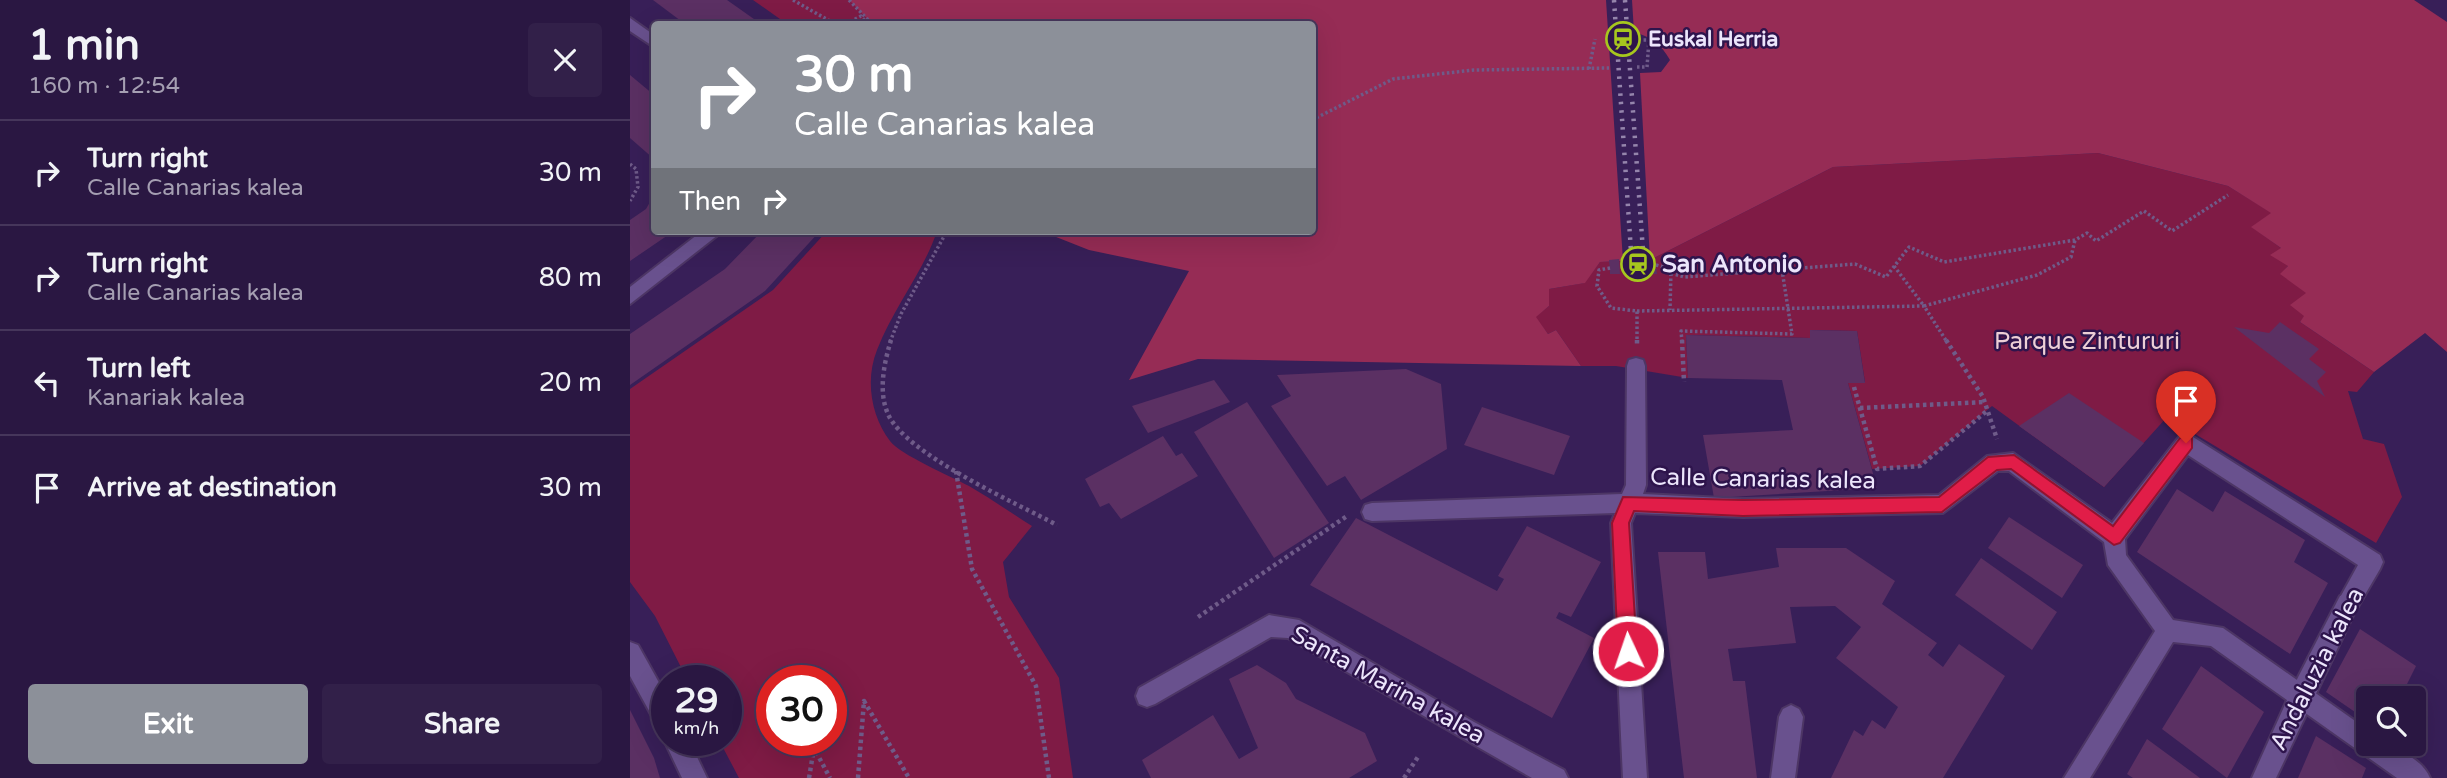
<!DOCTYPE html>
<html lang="en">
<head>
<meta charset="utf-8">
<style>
  :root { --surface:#2a1742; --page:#322049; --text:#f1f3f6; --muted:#a59fb2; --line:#46365b; --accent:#8c9099 }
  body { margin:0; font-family:"Varela Round",sans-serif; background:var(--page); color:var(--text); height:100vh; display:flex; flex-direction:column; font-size:26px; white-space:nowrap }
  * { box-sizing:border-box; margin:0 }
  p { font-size:23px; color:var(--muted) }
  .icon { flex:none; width:38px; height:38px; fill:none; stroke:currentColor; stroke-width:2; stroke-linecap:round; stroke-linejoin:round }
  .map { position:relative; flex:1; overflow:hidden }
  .side { display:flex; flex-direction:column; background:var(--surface); width:630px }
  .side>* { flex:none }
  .hud { position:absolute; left:21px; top:21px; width:665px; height:214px; border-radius:7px; box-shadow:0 7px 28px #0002,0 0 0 2px var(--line); background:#8c9099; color:#fff; overflow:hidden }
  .tools { position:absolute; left:1726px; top:686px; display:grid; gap:14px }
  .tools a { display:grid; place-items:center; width:70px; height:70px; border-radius:7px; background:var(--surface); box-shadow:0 7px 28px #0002,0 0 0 2px var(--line); font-size:35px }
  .speed { position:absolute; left:21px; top:665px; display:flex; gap:14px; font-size:35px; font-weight:700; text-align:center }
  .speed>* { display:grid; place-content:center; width:91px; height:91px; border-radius:50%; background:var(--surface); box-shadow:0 7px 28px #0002,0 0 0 2px var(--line); line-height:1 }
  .speed small { font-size:18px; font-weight:400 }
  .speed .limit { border:10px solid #d22; background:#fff; color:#111 }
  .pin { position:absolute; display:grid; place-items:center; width:60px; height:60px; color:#fff; margin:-72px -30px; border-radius:50% 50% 50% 0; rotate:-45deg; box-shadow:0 0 7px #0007 }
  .pin .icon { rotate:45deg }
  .me { position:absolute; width:77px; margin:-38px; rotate:357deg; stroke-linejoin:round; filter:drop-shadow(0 0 5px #0008) }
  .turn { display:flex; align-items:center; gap:24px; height:147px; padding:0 28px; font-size:32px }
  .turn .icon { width:91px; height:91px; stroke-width:2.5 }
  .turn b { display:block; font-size:49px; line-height:60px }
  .then { display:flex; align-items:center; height:66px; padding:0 28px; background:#0003; gap:14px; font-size:26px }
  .round { display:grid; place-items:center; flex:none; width:74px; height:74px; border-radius:7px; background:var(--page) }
  .overview { display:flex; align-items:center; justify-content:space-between; height:119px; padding:0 28px }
  h1 { font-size:42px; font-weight:700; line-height:52px }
  .cta { display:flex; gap:14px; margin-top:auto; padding:14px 28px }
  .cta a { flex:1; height:80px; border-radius:7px; background:var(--accent); color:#fff; font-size:28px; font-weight:700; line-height:80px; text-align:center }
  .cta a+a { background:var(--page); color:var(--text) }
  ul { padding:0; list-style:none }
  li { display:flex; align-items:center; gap:21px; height:105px; padding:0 28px; border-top:2px solid var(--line) }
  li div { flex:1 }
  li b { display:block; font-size:26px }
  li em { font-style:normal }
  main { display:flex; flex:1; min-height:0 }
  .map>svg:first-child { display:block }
</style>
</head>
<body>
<main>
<section class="side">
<div class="overview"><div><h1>1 min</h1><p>160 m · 12:54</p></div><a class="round"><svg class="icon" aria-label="close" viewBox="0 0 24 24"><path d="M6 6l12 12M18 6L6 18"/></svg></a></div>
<ul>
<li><svg class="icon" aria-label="right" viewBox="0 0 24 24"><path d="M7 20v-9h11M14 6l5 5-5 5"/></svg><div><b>Turn right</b><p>Calle Canarias kalea</p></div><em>30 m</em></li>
<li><svg class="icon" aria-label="right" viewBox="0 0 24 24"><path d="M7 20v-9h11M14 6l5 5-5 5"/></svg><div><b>Turn right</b><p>Calle Canarias kalea</p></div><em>80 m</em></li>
<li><svg class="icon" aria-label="left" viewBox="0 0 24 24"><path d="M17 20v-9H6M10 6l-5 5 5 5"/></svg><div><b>Turn left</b><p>Kanariak kalea</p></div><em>20 m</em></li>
<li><svg class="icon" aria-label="arrive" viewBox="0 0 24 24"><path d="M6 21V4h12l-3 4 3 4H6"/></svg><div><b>Arrive at destination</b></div><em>30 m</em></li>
</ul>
<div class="cta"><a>Exit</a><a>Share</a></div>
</section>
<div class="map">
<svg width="1817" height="778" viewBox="0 0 1817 778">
  <rect width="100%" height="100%" fill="#381f58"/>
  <g fill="#7f1b45" fill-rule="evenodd">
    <path d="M123,0H219L242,24H157Z"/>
    <path d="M1468,153L1598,186L1642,213L1622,227L1651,248L1658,266L1651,274L1677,293L1674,317L1670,322L1744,372L1727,392L1718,391L1733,439L1754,444L1772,497L1746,543L1537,417L1474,487L1362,406L1290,466L1242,469L1218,383L1235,382L1227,331L1180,330V338L1056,335L1058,378L986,366H951L926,330L918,334L905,317L919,306V289L954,283L970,262L1020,260L1203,167Z"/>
    <path d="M197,231H307C293,273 263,308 247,350C235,380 241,416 260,441C269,454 322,477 339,486C360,498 381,513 402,526L373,562L379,597L429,678L443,778H109L89,740H96V681H58L25,616L0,582V389L143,290ZM142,681H201V740H142Z"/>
  </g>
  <g fill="#962c55">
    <path d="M219,0H976L993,261L970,262L955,283L919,289V306L906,317L918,334L926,330L951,366L568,359L499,380L559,271L459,250L411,231H682V24H242Z"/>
    <path d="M1002,0H1784L1817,22V352L1795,333L1744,372L1670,322L1674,316L1660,305L1676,293L1650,274L1658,266L1640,255L1651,248L1621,227L1641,213L1598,186L1468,153L1203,167L1020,260L1010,73L1031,72L1040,60C1031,44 1021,37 1004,32Z"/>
  </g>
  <g fill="#5b3063">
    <path d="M23,0H97L131,24H55Z"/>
    <path d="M0,75L24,95V159L0,138Z"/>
    <path d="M24,195V231H44L0,261V220L16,209Z"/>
    <path d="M132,231H190L135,291L0,385V334L95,269Z"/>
    <path d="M989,259L990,274H980L979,260Z"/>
    <path d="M1016,259H1025L1027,274H1017Z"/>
    <path d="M1650,322L1689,349L1679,359L1696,372L1687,381L1695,397L1604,327L1639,333Z"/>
    <path d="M1180,330L1227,331L1235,383H1218L1247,488L1084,498L1073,435L1163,430L1152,380L1058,378L1056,335L1180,338Z"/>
    <path d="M776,369L811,384L817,449L731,500L715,476L697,486L641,406L661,396L647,375Z"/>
    <path d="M584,380L600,402L518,433L502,406Z"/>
    <path d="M1439,393L1514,443L1474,487L1389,426Z"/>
    <path d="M617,402L699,523L644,558L564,432Z"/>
    <path d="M852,407L940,436L924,475L834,445Z"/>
    <path d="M533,436L546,456L552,453L568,476L491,519L479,503L470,507L455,479Z"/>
    <path d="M1547,489L1583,512L1595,491L1675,540L1664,562L1698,583L1660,654L1507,552Z"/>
    <path d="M1379,517L1453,565L1432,598L1358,548Z"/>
    <path d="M726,518L867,591L874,579L868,576L897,526L971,562L941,617L929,612L926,618L964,638L922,718L680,585Z"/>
    <path d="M1146,548H1216L1265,581L1252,604L1307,643L1298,655L1313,667L1329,644L1375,676L1313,778H1201L1224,730L1233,736L1242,720L1255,729L1268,707L1206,658L1231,627L1205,606L1160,607L1166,643L1098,649L1103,681H1115L1127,778H1054L1028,552H1075L1078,579L1149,567Z"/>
    <path d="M1351,558L1427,612L1402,650L1325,595Z"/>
    <path d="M1730,629L1786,666L1770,698H1738V721L1696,692Z"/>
    <path d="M627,665L656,683L666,699L735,733L747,761L719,778H521L512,760L583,715L609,759L628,748L599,679Z"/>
    <path d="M1571,666L1634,712L1597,778L1532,729Z"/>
    <path d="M0,710L24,758L30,778H0Z"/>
    <path d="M1686,736L1736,768L1732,778H1668Z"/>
    <path d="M1517,739L1570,778H1503L1497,774Z"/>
  </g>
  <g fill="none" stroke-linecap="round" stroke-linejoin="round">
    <g stroke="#4d3665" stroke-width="4">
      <path id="service" d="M1161,705L1169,709L1173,717L1165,778H1141L1149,717L1153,709Z"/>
    </g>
    <g stroke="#4d3665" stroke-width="4">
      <path id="pedestrian" d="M1718,593L1726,596L1729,603L1646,778H1622L1662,689L1710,596Z"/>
    </g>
    <g stroke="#4d3665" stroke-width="4">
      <g id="minor">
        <path d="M0,18L24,35V47L0,31Z"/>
        <path d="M72,231H93L0,304V287Z"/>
        <path d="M1006,358L1013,360L1015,366L1016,485L1013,494L1113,499L1309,495L1357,456L1383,453L1482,523L1549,437L1556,434L1563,437L1750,555L1753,562L1750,569L1726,610L1718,613L1710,610L1707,603L1728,565L1558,455L1495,539L1496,555L1543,620L1593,628L1738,730V744C1759,744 1791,756 1800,778H1767L1581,646L1543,642L1460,778H1434L1525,631L1478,565L1474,542L1379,471H1368L1313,513L1113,517L1005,513L1001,523L1017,778H993L981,523L985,513L742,521L735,519L732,512L735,505L742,503L992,494L996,485L997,366L999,360Z"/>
        <path d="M639,615L669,620L844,722L934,770L938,778H902L658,638L641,637L525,704L517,707L509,704L506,696L509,688Z"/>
        <path d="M0,642L8,645L37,697V733L29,729L0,676Z"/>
        <path d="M37,734V740H59L77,778H52L34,740Z"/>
      </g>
    </g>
    <g stroke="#6f5b89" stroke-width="3.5" stroke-dasharray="2.5 2.5" stroke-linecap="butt">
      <path d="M163,0L205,24"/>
      <path d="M219,0L242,24"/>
      <path d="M216,24L231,16L237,24"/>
      <path d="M1007,67H1017L1019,40H1012"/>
      <path d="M959,69L965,39"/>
      <path d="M682,120L763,79L844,70L979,68"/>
      <path d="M0,164L6,169L8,187L0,201"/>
      <path d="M1026,265L1041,269L1040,310"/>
      <path d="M1264,266L1294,306L1407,275L1441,257L1445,240"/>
      <path d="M980,268L969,270L967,286L981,308L1007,311V342"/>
      <path d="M1041,273L1054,277L1225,264L1256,277L1279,247L1314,262L1445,240L1457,233L1466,241L1514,211L1542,231L1598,195"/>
      <path d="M1007,311L1294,306L1317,342"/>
      <path d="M260,342L271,314L317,231"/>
      <path d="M1052,342L1051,331L1162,334L1152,270"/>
    </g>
    <g stroke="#6f5b89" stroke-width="4.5" stroke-dasharray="3.5 3.5" stroke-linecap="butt">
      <path d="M261,340C254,363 248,392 258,414C275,454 388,504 427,525"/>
      <path d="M1007,340V345"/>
      <path d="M1052,340L1054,382"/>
      <path d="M1316,340L1353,397L1367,439"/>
      <path d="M1224,387L1247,469L1290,466L1358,410"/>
      <path d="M1230,408L1355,402"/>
      <path d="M326,471L342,569L406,686L419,778"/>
      <path d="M568,617L717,516"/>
      <path d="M179,778L184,748L200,778"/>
      <path d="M228,778L234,701L279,778"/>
      <path d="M774,778L788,757"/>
    </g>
    <use href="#service" fill="#69518e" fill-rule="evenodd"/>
    <use href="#pedestrian" fill="#69518e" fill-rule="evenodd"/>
    <use href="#minor" fill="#69518e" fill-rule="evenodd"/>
    <g stroke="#9585ac" stroke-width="4.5" stroke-dasharray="2.5 6" stroke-linecap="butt">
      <path d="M984,0L1002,266"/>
      <path d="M995,0L1014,265"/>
    </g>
  </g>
  <path fill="#e11d48" stroke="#92132f" stroke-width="2" d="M1556,436L1562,438V448L1490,543L1484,545L1381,469L1367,470L1312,512L1113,516L1004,511L999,523L1007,651L1004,657L998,660L991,657L988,651L982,523L993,497L1113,500L1309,497L1358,457L1384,455L1483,526L1550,438Z"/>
  <defs>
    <g id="station-ring" transform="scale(1.75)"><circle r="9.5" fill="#2e144c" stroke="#a7c71e" stroke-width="1.5"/><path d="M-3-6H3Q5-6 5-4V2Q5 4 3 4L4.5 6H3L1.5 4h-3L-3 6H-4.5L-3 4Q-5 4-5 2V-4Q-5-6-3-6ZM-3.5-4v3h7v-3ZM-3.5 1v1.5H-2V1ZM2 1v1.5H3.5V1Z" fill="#a7c71e"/></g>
  </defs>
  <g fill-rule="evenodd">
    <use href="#station-ring" x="993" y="39"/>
    <use href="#station-ring" x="1008" y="264"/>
  </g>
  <g text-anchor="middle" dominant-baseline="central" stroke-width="5" stroke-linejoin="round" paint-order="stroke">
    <g font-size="21" font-weight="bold" fill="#ece5fb" stroke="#2e144c" text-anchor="start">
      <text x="1018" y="39">Euskal Herria</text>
    </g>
    <g font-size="24" font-weight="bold" fill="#ece5fb" stroke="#2e144c" text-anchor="start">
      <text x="1032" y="264">San Antonio</text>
    </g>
    <g font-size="24" fill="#edcfd6" stroke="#2e144c">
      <text x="1457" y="341">Parque Zintururi</text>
    </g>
    <g font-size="24" fill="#ece5fb" stroke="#2e144c">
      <text transform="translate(1133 479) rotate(1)">Calle Canarias kalea</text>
      <text transform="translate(1687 669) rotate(-63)">Andaluzia kalea</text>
      <text transform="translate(758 685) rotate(29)">Santa Marina kalea</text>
    </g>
  </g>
</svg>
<div class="tools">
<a><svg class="icon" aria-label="search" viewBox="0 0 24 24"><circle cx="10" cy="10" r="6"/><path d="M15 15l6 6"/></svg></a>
</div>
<div class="speed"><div>29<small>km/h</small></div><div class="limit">30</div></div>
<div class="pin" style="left:1556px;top:443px;background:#d93025"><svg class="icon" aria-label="arrive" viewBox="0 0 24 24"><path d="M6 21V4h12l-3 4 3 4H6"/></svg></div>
<svg class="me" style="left:998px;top:651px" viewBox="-20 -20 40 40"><circle r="17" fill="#e11d48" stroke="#fff" stroke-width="3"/><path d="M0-11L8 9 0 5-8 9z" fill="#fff"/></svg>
<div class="hud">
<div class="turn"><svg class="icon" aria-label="right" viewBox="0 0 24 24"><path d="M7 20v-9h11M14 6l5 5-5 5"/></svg><div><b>30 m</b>Calle Canarias kalea</div></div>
<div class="then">Then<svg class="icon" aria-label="right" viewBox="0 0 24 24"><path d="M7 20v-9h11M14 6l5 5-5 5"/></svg></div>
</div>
</div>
</main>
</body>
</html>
